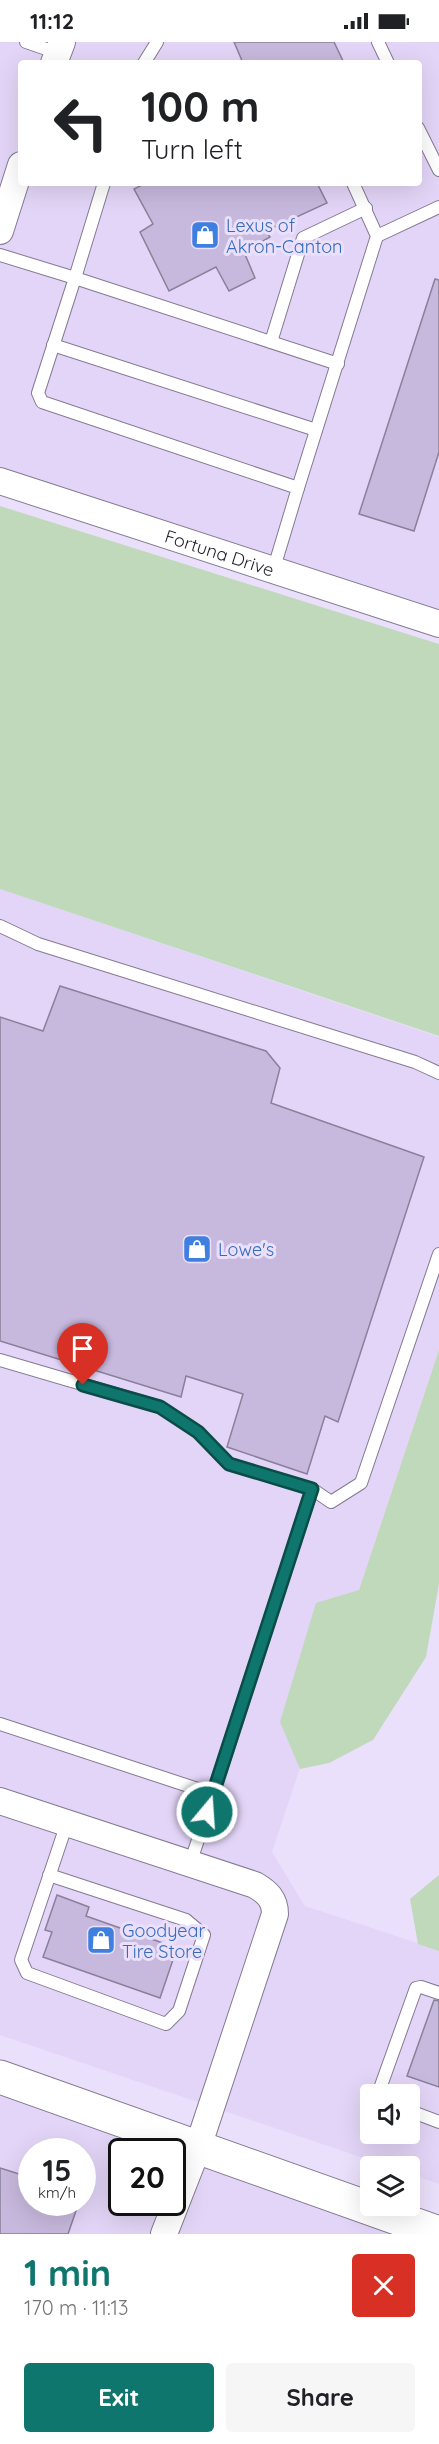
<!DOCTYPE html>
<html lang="en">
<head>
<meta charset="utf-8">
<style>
  :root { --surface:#fff; --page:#f6f6f6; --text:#202124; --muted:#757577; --accent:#0f766e }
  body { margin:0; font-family:Quicksand,sans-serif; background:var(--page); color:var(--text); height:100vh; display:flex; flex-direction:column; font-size:22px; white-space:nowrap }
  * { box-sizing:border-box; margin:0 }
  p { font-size:20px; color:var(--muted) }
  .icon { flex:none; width:33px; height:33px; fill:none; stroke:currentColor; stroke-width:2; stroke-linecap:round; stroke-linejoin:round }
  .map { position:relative; height:2192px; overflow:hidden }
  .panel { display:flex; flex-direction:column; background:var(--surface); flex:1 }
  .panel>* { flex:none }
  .banner { position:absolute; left:18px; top:18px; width:404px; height:126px; border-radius:6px; box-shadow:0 6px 24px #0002; background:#fff; color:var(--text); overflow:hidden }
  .tools { position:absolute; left:360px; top:2042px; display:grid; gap:12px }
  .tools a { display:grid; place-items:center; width:60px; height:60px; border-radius:6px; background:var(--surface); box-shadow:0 6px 24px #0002; font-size:30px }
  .speed { position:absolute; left:18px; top:2096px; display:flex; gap:12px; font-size:30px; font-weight:700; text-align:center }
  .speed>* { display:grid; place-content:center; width:78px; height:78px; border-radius:50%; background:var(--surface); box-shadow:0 6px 24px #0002; line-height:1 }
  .speed small { font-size:15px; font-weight:400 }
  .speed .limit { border:3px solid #111; border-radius:9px; background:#fff; color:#111 }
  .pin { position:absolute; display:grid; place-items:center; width:51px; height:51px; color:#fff; margin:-62px -26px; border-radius:50% 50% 50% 0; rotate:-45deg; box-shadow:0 0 6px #0007 }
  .pin .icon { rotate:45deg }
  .me { position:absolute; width:66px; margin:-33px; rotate:18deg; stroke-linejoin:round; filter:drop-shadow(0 0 4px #0008) }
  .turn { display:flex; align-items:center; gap:21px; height:126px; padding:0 24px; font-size:27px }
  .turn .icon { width:78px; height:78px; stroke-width:2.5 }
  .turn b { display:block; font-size:42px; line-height:51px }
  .round { display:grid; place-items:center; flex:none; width:63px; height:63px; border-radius:6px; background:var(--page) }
  .head { display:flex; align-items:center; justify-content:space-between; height:102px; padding:0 24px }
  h1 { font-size:36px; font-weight:700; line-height:45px; color:var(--accent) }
  .cta { display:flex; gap:12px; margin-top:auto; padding:12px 24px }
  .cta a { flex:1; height:69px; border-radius:6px; background:var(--accent); color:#fff; font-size:24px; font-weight:700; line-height:69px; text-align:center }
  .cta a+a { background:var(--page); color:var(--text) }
  .status { display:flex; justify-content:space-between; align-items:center; height:42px; padding:0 30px; background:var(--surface); direction:ltr }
  .status svg { height:16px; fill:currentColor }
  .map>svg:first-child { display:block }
</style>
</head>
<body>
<div class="status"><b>11:12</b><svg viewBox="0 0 49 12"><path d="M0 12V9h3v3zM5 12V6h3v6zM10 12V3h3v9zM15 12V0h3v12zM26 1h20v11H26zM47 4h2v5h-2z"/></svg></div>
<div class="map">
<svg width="439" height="2192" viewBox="0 0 439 2192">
  <rect width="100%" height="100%" fill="#ebe0fb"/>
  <g fill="#e3d5f7" fill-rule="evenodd">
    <path d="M0,0H439V582L0,441ZM21,21H418V141H21Z"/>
    <path d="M0,847L439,995V1308L272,1810L305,1864L439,1908V2142L410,2132V2124H387L0,1993ZM370,2052H410V2091H370Z"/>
    <path d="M0,2045L439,2192H0ZM32,2109H82V2160H32ZM122,2109H172V2160H122Z"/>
  </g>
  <g fill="#c0d9bb">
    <path d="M0,464L439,602V994L0,847Z"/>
    <path d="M439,1308V1542L426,1615L373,1698L329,1721L300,1727L280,1680L316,1561L359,1548Z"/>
    <path d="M439,1833V1909L418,1902L410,1857Z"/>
  </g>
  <g fill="#c7b8dd" stroke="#8a8099" stroke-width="1.5">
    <path d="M234,0H334L344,21H243Z"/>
    <path d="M146,141H317L327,161L266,189L270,195L244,210L255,236L229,249L216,225L169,249L140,190L153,182L134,147Z"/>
    <path d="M435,237L439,238V410L414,489L359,472Z"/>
    <path d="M60,944L266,1009L280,1026L271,1061L424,1115L338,1380L325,1374L307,1432L227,1405L243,1352L186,1334L181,1355L0,1299V975L43,989Z"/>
    <path d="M57,1853L89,1865L86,1874L177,1906L160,1956L43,1915L52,1890L45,1888Z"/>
    <path d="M434,1958L439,1959V2045L407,2034Z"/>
    <path d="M0,2126L32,2136V2160H79L68,2192H0Z"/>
  </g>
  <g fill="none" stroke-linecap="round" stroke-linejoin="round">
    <g stroke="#847a92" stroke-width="14">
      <g id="lane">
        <path d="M26,0L58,11"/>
        <path d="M378,0L388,21"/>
        <path d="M144,21L157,0"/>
        <path d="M418,86L439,128"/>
        <path d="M104,141L75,236L338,322"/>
        <path d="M377,194L439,165"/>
        <path d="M0,213L75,236L38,351L42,360L298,446L273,529"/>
        <path d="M271,300L303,196L366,166"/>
        <path d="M53,303L316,388"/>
        <path d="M298,446L377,194L353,141"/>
        <path d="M0,884L38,902L415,1020L439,1031"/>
        <path d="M0,1318L160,1365L198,1390L229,1422L312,1447L213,1752"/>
        <path d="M312,1447L331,1460L361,1441L439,1212"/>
        <path d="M0,1682L213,1752L190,1822"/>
        <path d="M49,1833L186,1878L204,1893L179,1969L166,1982L27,1931L21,1918L67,1781"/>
        <path d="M378,2052L416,1946L421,1945L439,1951"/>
        <path d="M410,2069L439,2080"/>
      </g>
    </g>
    <g stroke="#847a92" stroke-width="28">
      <g id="street">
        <path d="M54,21L62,0"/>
        <path d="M0,189L21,123"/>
        <path id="s1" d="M0,439L439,582"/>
        <path d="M0,1759L255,1843C267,1850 275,1857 275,1872L198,2105L164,2192"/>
      </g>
    </g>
    <g stroke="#847a92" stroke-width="35">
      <path id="secondary" d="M0,2035L439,2191"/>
    </g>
    <use href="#lane" stroke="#fff" stroke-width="12"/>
    <use href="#street" stroke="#fff" stroke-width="26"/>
    <use href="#secondary" stroke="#fff" stroke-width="33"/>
  </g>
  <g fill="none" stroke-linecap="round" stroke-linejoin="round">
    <g stroke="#0a4d48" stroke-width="15">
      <path id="route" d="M83,1343L160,1365L198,1390L229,1422L312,1447L207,1770"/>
    </g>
    <use href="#route" stroke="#0f766e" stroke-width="10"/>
  </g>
  <defs>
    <g id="shop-square" transform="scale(1.5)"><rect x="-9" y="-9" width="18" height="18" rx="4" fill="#3f7fe0" stroke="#ebe0fb"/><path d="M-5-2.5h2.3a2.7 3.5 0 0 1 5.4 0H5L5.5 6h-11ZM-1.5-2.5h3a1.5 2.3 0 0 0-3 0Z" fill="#fff"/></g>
  </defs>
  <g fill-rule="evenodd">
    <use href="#shop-square" x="205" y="193"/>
    <use href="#shop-square" x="197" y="1207"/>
    <use href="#shop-square" x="101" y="1898"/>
  </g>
  <g text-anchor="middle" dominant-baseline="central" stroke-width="6" stroke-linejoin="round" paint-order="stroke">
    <g font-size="18" fill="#366cbe" stroke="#ebe0fb" text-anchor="start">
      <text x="226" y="183">Lexus of<tspan x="226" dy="21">Akron-Canton</tspan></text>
      <text x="218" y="1207">Lowe's</text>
      <text x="122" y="1888">Goodyear<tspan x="122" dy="21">Tire Store</tspan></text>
    </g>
    <g font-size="18" fill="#231f29" stroke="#ebe0fb">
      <text stroke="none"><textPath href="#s1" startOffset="231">Fortuna Drive</textPath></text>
    </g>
  </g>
</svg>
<div class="tools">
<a><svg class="icon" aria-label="sound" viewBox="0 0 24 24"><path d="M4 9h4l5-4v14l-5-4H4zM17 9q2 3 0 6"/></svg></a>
<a><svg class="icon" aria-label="layers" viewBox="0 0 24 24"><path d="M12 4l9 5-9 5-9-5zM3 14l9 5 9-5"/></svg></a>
</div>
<div class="speed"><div>15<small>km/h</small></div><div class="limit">20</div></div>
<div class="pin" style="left:83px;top:1343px;background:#d93025"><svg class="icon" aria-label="arrive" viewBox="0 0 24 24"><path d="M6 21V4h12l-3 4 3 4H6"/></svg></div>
<svg class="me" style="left:207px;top:1770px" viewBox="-20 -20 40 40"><circle r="17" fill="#0f766e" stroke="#fff" stroke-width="3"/><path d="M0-11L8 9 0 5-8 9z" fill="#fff"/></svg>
<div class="banner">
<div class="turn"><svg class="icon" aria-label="left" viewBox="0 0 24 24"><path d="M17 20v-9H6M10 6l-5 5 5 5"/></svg><div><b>100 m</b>Turn left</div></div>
</div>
</div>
<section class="panel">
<div class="head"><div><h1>1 min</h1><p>170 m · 11:13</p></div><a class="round" style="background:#d93025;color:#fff"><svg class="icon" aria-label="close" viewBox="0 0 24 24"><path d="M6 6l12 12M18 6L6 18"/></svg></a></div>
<div class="cta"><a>Exit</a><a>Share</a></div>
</section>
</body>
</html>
